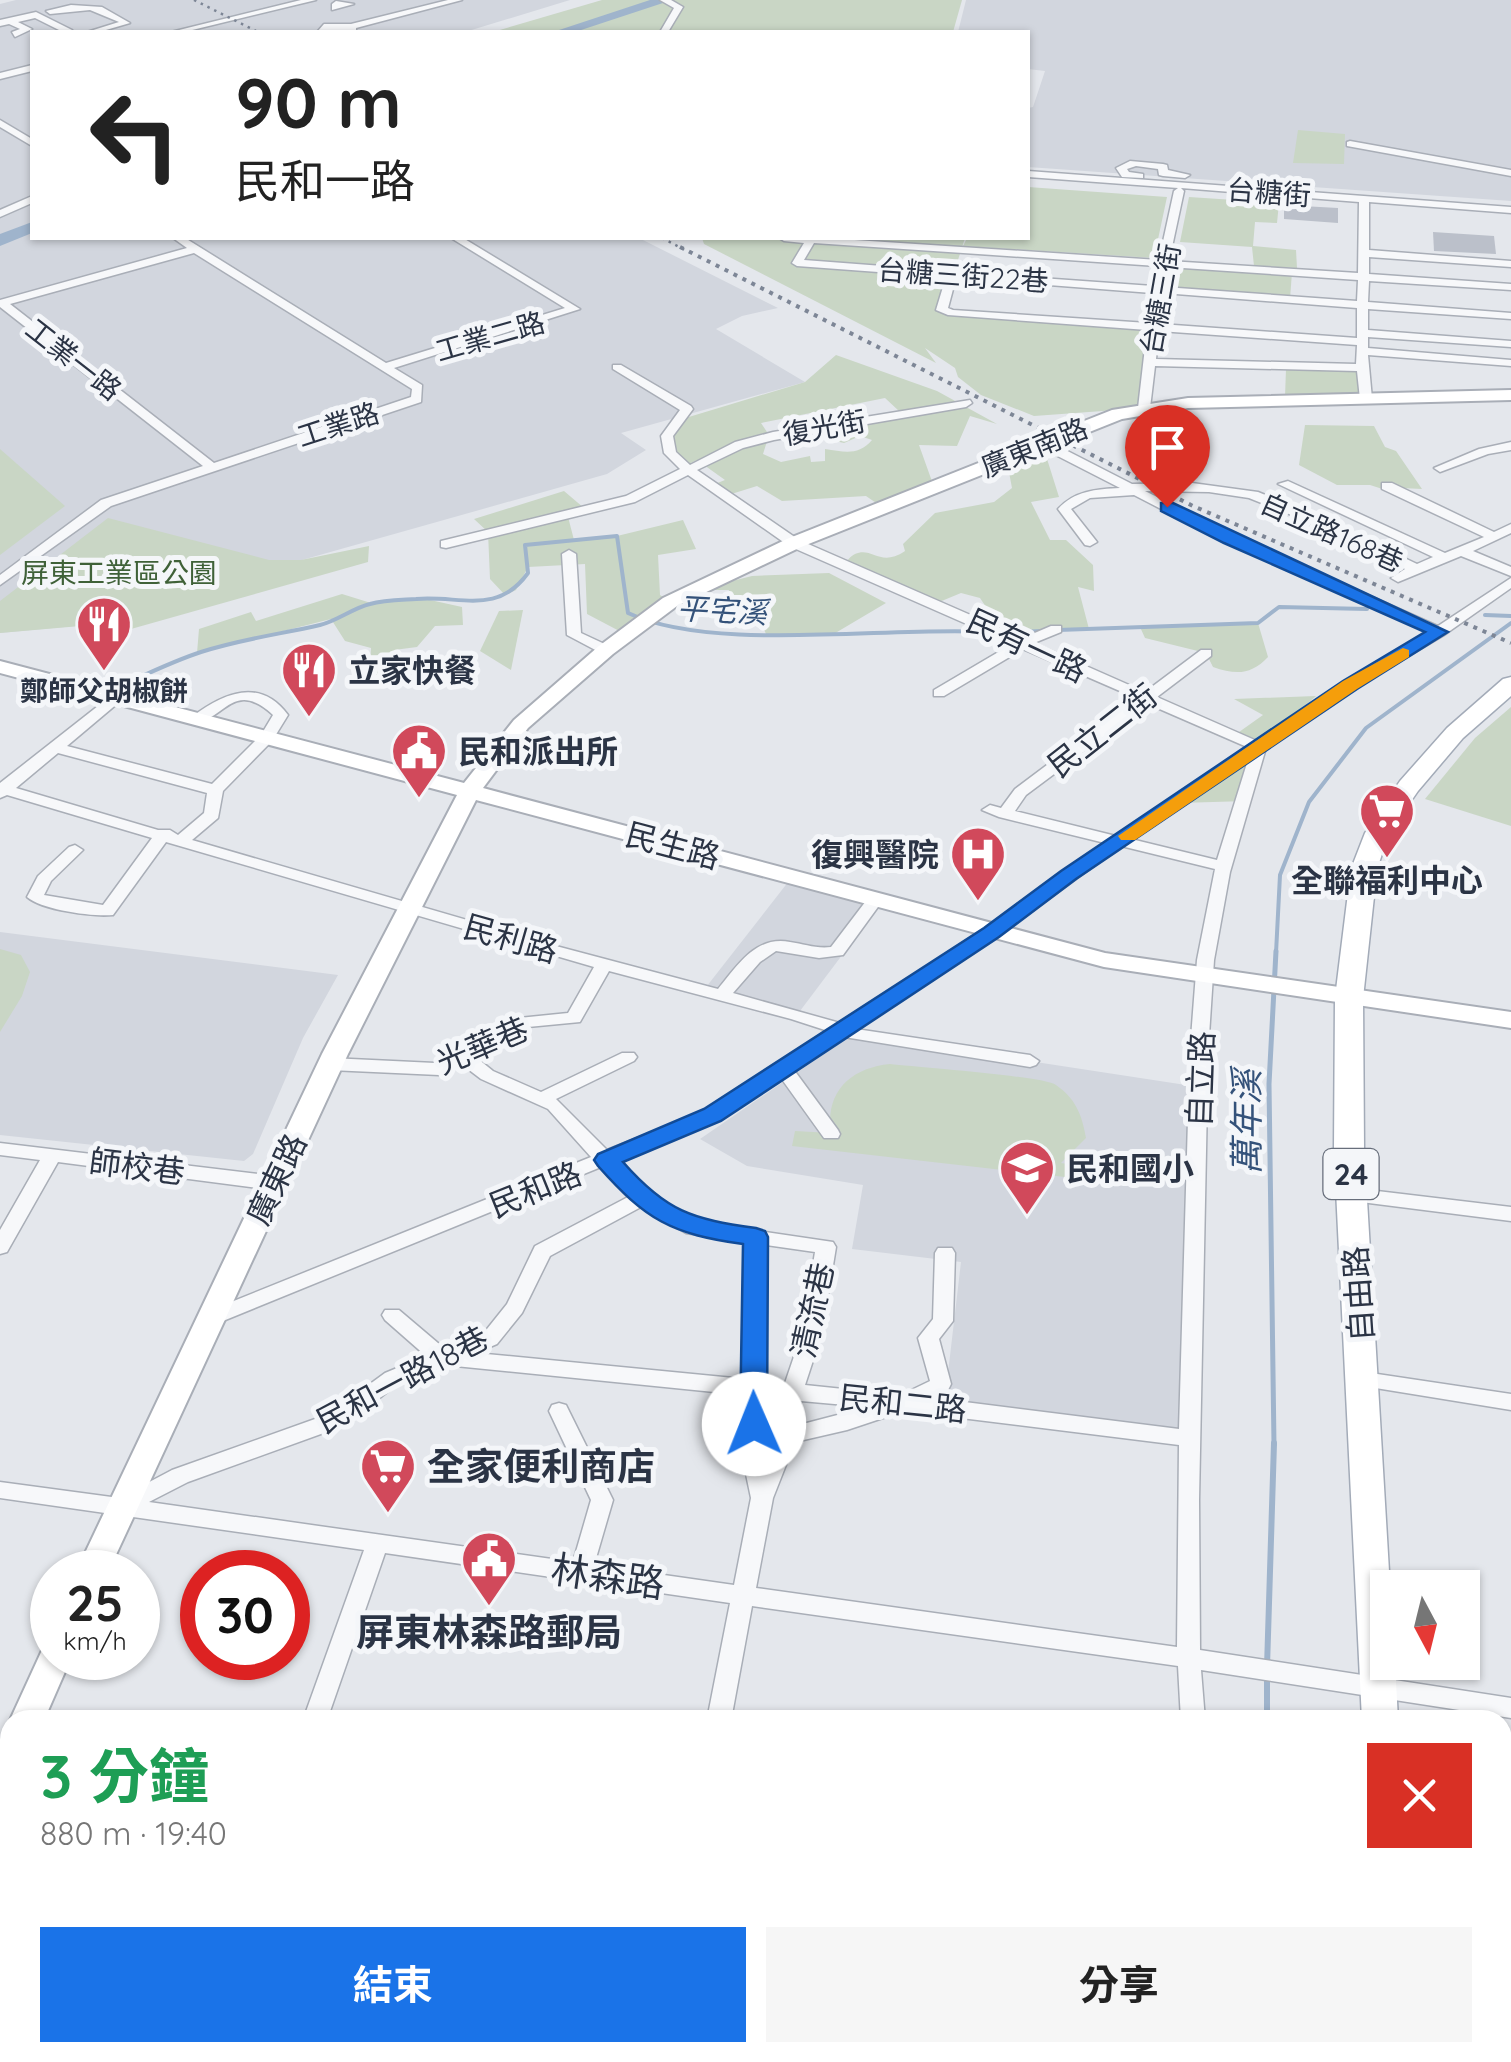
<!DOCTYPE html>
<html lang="zh-TW">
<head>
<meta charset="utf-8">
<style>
  :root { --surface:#fff; --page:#f6f6f6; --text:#222; --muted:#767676; --accent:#1a73e8 }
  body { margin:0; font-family:Quicksand,"Noto Sans TC",sans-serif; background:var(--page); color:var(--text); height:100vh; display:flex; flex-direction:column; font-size:38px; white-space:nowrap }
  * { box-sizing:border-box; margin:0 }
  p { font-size:32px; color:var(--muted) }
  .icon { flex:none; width:55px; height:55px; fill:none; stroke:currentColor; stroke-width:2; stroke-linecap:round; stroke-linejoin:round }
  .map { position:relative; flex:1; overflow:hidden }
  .drawer { position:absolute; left:0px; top:1710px; width:1512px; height:352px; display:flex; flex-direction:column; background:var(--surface); border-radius:30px 30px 0 0; box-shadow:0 2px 8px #0004 }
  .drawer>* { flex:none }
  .guide { position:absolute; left:30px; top:30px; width:1000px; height:210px; border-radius:0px; box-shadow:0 2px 8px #0004; background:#fff; color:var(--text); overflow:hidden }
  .needle { width:65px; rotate:173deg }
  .fabs { position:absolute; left:1370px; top:1570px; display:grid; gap:20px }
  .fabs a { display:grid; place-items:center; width:110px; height:110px; border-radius:0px; background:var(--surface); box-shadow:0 2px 8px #0004; font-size:50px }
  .speed { position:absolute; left:30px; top:1550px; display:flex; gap:20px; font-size:50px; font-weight:700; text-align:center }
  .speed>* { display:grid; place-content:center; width:130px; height:130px; border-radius:50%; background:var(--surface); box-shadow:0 2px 8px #0004; line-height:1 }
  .speed small { font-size:25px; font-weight:400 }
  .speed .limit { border:15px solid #d22; background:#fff; color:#111 }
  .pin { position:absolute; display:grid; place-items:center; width:85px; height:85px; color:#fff; margin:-102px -42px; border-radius:50% 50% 50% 0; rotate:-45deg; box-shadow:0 0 10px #0007 }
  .pin .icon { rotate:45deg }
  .me { position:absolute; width:110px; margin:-55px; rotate:359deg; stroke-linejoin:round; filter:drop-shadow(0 0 8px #0008) }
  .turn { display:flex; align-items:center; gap:35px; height:210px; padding:0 40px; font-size:45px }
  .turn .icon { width:130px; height:130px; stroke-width:2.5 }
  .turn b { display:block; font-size:70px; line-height:85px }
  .round { display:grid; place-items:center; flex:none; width:105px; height:105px; border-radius:0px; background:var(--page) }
  .summary { display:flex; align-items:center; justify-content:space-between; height:170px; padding:0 40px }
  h1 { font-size:60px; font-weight:700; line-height:75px; color:#1e9e55 }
  .cta { display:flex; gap:20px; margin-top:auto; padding:20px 40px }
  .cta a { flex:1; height:115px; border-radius:0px; background:var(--accent); color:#fff; font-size:40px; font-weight:700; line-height:115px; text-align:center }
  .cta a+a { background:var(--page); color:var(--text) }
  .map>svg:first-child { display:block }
</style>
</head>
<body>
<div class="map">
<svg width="1511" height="2062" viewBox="0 0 1511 2062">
  <rect width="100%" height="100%" fill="#e4e7ec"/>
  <g fill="#d2d6de">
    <path d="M16,0H570L465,32H32V238H639L778,308L742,316L716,329L805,382L621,433L646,450L607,474L302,560L129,621L0,633V4Z"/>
    <path d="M966,0H1511V201L1028,167V108L1033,107L1045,71L1028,69V32H958Z"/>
    <path d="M792,877L882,902L797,1015L707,986Z"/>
    <path d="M0,932L338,975L303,1038L253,1154L244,1161L0,1135Z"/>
    <path d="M853,1034L1199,1087L1190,1438L944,1407L961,1262L852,1249L863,1185L747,1166L700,1139Z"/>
    <path d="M1502,1789L1511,1790V1994L1502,1993Z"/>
    <path d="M1503,2047L1511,2048V2062H1392L1396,2053L1502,2052Z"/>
  </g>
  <g fill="#c9d6c5" fill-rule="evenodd">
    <path d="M602,0H962L953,32H493Z"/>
    <path d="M1298,130L1345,134L1344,164L1293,163Z"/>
    <path d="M1028,187L1167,197L1154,258L963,246L967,238H1028Z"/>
    <path d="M1189,197L1279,203L1277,223L1255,222L1253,246L1296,250L1297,268L1254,266L1252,247L1180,242Z"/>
    <path d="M702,238H965L942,310L1152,327L1144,408L1034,416L981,395L958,377L955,368L925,348L936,363L704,244Z"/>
    <path d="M1166,263L1292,272L1290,299L1158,289Z"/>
    <path d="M836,355L937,391L997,424L970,416L957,446L919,445L934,487L882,507L866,496L782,501L757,486L725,496L710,486L725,480L697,460L682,467L666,432L669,423L805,382ZM885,398L899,411L792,431L844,443L860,436L872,440C858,456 845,452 825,449V461L811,462L810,456L781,462L763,454L769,435L761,423Z"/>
    <path d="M1362,368L1366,399L1285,397L1286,369Z"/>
    <path d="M1305,425L1374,426L1385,447L1396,451L1422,489L1402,488L1398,494L1370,485H1337L1299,465Z"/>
    <path d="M1042,443L1059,497L1031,502L1050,540H1066L1093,565L1094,591L1078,587L1089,629L997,633L994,619L980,598L961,593L932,605L842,565C847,562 850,556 855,554C872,546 880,568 905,551L903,544L935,513L994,502L1012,488L1008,467Z"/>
    <path d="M0,449L65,506L0,555Z"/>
    <path d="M564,491L584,508L567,513L574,540L617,536L683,520L696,549L658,555L660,595L670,602L625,634L587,614L585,564L528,567L516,590L505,595L490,579L488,532L474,519Z"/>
    <path d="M108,518L269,560H301L369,546L368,562L92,640L126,622L0,633V601Z"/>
    <path d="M829,573L886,603L832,635L767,636L754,608L727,604L729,590H696L752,576Z"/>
    <path d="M342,594L371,603L421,598L462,607L463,625L435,626L417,647L394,650L393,681L369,684L371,648L345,641L331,619L197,653L199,629L251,612L256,621Z"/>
    <path d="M523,610L511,670L480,651L499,611Z"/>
    <path d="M1258,623L1268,657C1251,675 1236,675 1213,667L1206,653L1145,638L1140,627Z"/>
    <path d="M1316,696L1262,745L1247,801L1179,803L1258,748L1232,737L1263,715L1234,699Z"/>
    <path d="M1511,707V826L1425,799L1475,738Z"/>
    <path d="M0,949L21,955L30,972L22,996L0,1032Z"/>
    <path d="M890,1064C916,1067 1043,1076 1056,1085C1076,1099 1082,1115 1086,1138L1061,1163L1086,1167L1083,1179L792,1146L795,1131L831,1133C825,1091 851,1068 890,1064Z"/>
  </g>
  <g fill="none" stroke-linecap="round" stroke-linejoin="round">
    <g stroke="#9fb4cc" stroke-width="4">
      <path d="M1485,615L1511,616"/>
      <path d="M1058,630L1258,623L1279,607L1367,609"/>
      <path d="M1003,633L1042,631"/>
      <path d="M109,691C139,678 170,662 201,652C241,639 281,634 320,625C337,621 353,608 370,604C384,600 401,600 416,599C460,595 497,616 528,573L525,545L617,536L628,613C713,653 888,626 987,632"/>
      <path d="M79,705L99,696"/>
      <path d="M1276,953L1280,875L1309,802L1366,728L1511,623"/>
    </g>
    <path stroke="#9fb4cc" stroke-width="5" d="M1274,1445L1269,1084L1276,951"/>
    <g stroke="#9fb4cc" stroke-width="6">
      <path d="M1267,1667L1274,1443"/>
      <path d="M1267,1678V1720"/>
      <path d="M1206,2062L1210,2052"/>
    </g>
    <g fill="#9fb4cc" fill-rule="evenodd">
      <path d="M650,0H672L575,32H553Z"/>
      <path d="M32,222V233L0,246V234Z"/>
    </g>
  </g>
  <g fill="#bbc0ca">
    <path d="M1284,205L1338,208V223L1284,219Z"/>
    <path d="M1433,232L1494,236L1496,254L1434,251Z"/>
  </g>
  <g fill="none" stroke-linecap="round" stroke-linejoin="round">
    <g stroke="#a9aeb7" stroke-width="3">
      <g id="street">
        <path d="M301,0H316L184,32H171Z"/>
        <path d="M448,0H462L356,28V32H348V30L317,32L324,24H351Z"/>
        <path d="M660,0H671L683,7L668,32H660L674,8Z"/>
        <path d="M336,1L354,4L332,10V4Z"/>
        <path d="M71,5L102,7L130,23L99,32H87L119,22L90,10L50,14L46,11Z"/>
        <path d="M36,12L72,30L73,32H63L35,18L18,22L32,29L15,37L12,32L20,29L9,24L0,26V20Z"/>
        <path d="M32,65V71L0,79V73Z"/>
        <path d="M0,120L32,139V146L0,127Z"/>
        <path d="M1350,141L1511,170V176L1347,146V142Z"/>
        <path d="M1130,161L1163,164L1167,165L1168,170L1190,175L1185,178L1163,176L1159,175L1158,169L1136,166L1127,169L1129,172L1143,174V178L1122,177L1116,168Z"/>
        <path d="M1028,171L1511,207V213L1369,202V250L1511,261V267L1369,257V274L1511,284V290L1369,281L1368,302L1511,313V319L1368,309V330L1511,341V347L1368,337V348L1511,360V366L1368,355L1372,399L1366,403L1360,399L1357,371L1155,366L1150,408L1144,412L1138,408L1147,330L948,315L936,310L946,277L797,266L792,263L804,243L784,241L779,238H824L1159,260L1174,191L1178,188L1028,177ZM1181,188L1359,202L1358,273L1169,261L1184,191ZM814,243L1157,266L1153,286L958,272L960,264L955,261L951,262L948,271L804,260ZM1168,267L1358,280L1357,301L1164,287ZM956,278L1152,293L1148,323L953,310L948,308ZM1163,293L1357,308V338L1160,324ZM1159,331L1357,345L1356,364L1156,359Z"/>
        <path d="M32,196V203L0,217V210Z"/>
        <path d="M173,238H185L386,363L565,308L451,238H463L580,309L394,368L422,385L421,402L111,506L0,585V575L101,500L203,466L0,307V300L187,248ZM194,253L412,389L411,397L214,463L10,304Z"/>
        <path d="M613,365H621L691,406L693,409L673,436L676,452L690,465L735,442L773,432L970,400L972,403L966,407L774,440L743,448L697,470L799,540L1023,638L1051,626H1061V632L1034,643L1145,692L1201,650H1211V656L1157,697L1257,741L1345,682L1428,632L1225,542L1134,495L1090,498L1071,509L1097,542L1090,546L1085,545L1058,509C1074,491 1096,489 1120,488L1038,446V440H1046L1132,484L1192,483L1258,492L1319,517L1417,564L1433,557L1278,484L1288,481L1445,553L1484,537L1382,489V483H1392L1494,532L1511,524V533L1473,551L1511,567V576L1461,556L1398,582L1391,578L1405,569L1309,522L1249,498L1209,492L1145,491L1235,536L1438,626L1511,578V588L1444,635L1355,688L1266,748L1230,872L1214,960L1208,1051L1199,1500L1200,1650L1511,1698V1718L1201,1670L1205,1720H1181L1178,1666L752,1606L731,1720H707L730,1603L385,1553L327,1720H303L364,1550L0,1498V1482L119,1498L172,1470L329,1414L385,1373L426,1356L385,1320L382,1315L385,1310H399L445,1349L483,1334L507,1304L535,1246L628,1197L601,1167L218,1323H204L201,1318L204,1313L591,1157L548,1109L481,1079L460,1063L439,1075L330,1070L321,1064L330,1058L435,1063L476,1035L519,1018L568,1013L594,967L166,842L113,915C93,917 42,910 27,897L38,876L69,847L75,845L83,850L51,881L44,895L103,905L152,838L7,795L0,798V783L112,695H122L124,698L67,746L212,784L261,735L273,715C232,677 223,724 193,722V716C224,693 260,677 288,715L272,741L223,791L218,818L192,840L556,946L718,989C737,966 756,935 790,942C804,944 817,949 831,947L869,897H881L883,900L843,955L819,958L776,951L760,962L733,993L840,1023L986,928L1105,843L999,817L982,810L990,805L1001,808L1015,789L1136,698L1023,649L944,696H934V690L1012,644L789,546L688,475L635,502L446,548L441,547V541L626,496L680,469L664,453L661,436L680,410L613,369ZM1148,704L1247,747L1116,836L1015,811L1026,795ZM58,753L207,793L204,813L178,835L170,830H158L16,788ZM1248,760L1217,860L1131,839ZM1121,846L1215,869L1197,960L1190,1051L1179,1429L933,1398L948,1390L951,1384L939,1339L953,1321L955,1253L952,1248H938L935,1253L933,1319L918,1338L930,1381L901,1395L805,1385L822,1333L836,1247L833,1242L697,1222L648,1194L616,1161L718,1119L781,1078L824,1138H838L840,1134L838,1130L794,1070L844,1037L1030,1067L1036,1065L1039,1061L1030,1055L856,1029L998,936ZM609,971L791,1019L828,1031L706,1111L607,1150L556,1099L634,1061L637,1057L634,1053H622L541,1092L493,1071L472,1054L488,1043L528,1027L580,1022ZM641,1207L686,1233L746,1242L744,1379L476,1353L497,1344L522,1313L550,1256ZM766,1245L815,1252L802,1333L785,1383L765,1381ZM445,1365L744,1395L743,1460L751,1498L734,1585L594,1565L613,1500L566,1405L559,1403L552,1405L549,1411L591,1500L573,1562L149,1502L188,1482L343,1426L399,1383ZM765,1397L781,1399L776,1435L765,1463ZM801,1401L868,1407L799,1425ZM904,1411L1179,1445L1177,1647L756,1588L773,1498L795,1442L847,1430Z"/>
        <path d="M1511,442V450L1488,454L1440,472L1434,468L1479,449Z"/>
        <path d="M569,550L576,554L581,633L611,647V653H601L567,635L562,554Z"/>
        <path d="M0,1143L274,1176L281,1178L283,1183L281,1188L274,1190L58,1162L7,1252L0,1254V1230L40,1160L0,1155Z"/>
        <path d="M1352,1188L1511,1207V1221L1345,1200L1343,1195L1345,1190Z"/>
        <path d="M1364,1372L1511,1394V1410L1357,1385L1354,1380L1357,1375Z"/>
        <path d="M1502,1996L1511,1998V2022L1502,2021Z"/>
        <path d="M183,2052H209L206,2062H180Z"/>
        <path d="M637,2052H663L661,2062H635Z"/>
        <rect x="715" y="2052" width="26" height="10"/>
        <path d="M1103,2052H1131L1127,2062H1099Z"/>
      </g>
    </g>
    <g stroke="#a9aeb7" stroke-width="4">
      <g id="secondary">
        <path d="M1511,390V400L1188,408L1122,419L801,547L677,606L613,654L528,728L483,788L1105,953L1511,1012V1028L1104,967L476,800L348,1054L108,1572H76L322,1054L457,795L0,673V661L464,783L514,720L599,646L663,598L787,539L1112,410L1188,398Z"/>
        <path d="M52,1645V1658H71L44,1720H10L43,1648Z"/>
        <path d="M10,1743V1792L0,1795V1747Z"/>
      </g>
    </g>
    <g stroke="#a3abb8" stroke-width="3">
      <g id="primary">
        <path d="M1511,677V696L1463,738L1418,791L1389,833L1377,869L1363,998L1364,1149L1390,1588L1388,1662H1395L1398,1720H1362L1334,1149L1335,998L1351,869L1365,833L1400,781L1447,728L1503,679Z"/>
        <path d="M1315,2052H1358L1353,2062H1311Z"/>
      </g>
    </g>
    <use href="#street" fill="#f7f8fa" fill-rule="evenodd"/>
    <use href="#secondary" fill="#fff" fill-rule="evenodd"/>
    <use href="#primary" fill="#fff" fill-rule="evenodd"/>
    <g stroke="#7d8696" stroke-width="2.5" stroke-dasharray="2.5 5" stroke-linecap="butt">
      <path d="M194,0L258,32"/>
      <path d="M662,238L685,250"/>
    </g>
    <path stroke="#7d8696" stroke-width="4" stroke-dasharray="4 6" stroke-linecap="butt" d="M680,247L1193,506L1511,643"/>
  </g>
  <path fill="#1a73e8" stroke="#114b97" stroke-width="2.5" d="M1161,503H1173L1448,632L1357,689L1076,879L999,937L721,1121L623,1162C667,1212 692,1219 756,1228L765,1231L768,1237L767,1424L763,1432L754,1435L744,1432L740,1424L743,1244C671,1234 646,1220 598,1166L594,1160L598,1154L704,1109L984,928L1061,871L1343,681L1425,632L1224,543L1161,511Z"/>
  <path fill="#f59e0b" d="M1403,648L1409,650V657L1357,689L1135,840H1121L1118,836L1343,681Z"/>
  <defs>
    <g id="restaurant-pin" transform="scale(2.875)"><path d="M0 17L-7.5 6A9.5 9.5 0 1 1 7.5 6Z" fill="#d1495b" stroke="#f4f6f9"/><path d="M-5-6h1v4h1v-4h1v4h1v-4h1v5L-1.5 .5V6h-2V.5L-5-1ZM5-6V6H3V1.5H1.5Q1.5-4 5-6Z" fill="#fff"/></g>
    <g id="civic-pin" transform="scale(2.875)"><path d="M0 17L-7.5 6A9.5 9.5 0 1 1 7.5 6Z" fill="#d1495b" stroke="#f4f6f9"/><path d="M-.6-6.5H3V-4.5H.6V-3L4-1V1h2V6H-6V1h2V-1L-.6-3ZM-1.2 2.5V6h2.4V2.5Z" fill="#fff"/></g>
    <g id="supermarket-pin" transform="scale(2.875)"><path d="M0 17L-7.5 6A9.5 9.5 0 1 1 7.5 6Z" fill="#d1495b" stroke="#f4f6f9"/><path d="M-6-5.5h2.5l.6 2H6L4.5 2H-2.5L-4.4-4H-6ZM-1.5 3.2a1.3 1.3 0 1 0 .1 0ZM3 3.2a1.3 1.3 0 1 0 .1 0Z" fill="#fff"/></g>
    <g id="hospital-pin" transform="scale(2.875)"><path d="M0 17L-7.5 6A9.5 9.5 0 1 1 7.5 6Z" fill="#d1495b" stroke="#f4f6f9"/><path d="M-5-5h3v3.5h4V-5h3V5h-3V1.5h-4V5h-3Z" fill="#fff"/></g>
    <g id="school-pin" transform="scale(2.875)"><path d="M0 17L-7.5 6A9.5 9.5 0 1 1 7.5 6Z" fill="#d1495b" stroke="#f4f6f9"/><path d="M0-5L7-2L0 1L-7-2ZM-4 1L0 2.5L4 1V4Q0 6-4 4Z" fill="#fff"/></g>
  </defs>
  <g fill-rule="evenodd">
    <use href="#restaurant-pin" x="104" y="624"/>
    <use href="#restaurant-pin" x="309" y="670"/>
    <use href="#civic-pin" x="419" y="751"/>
    <use href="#supermarket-pin" x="1387" y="811"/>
    <use href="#hospital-pin" x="978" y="854"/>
    <use href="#school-pin" x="1027" y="1168"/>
    <use href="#supermarket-pin" x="388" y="1466"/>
    <use href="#civic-pin" x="489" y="1559"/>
  </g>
  <g text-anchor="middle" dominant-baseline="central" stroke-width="10" stroke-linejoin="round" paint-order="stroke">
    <g font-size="28" fill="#2b3445" stroke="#f4f6f9">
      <text transform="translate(1269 192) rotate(4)">台糖街</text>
      <text transform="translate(963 275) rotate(4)">台糖三街22巷</text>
      <text transform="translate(1160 299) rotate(-80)">台糖三街</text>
      <text transform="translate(490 336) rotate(-16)">工業二路</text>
      <text transform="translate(74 359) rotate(38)">工業一路</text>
      <text transform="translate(338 424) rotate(-18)">工業路</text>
      <text transform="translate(824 427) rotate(-10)">復光街</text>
      <text transform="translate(1034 447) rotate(-22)">廣東南路</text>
      <text transform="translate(1332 532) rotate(24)">自立路168巷</text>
    </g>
    <g font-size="28" fill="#3f6138" stroke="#f4f6f9">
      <text x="119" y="572">屏東工業區公園</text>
    </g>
    <g font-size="28" font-weight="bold" fill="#2b3445" stroke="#f4f6f9">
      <text x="104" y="690">鄭師父胡椒餅</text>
    </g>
    <g font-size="30" font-style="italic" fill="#34527a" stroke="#f4f6f9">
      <text transform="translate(722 610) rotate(3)">平宅溪</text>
    </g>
    <rect fill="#f4f6f9" stroke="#676e7b" stroke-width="2.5" x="1323.5" y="1149" width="55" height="50" rx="8"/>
    <g font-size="30" font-weight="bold" fill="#2b3445">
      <text x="1351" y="1174">24</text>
    </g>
    <g font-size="32" fill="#2b3445" stroke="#f4f6f9">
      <text transform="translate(1027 645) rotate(25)">民有一路</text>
      <text transform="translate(1102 730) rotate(-38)">民立二街</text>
      <text transform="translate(673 845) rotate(15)">民生路</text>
      <text transform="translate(511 938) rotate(16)">民利路</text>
      <text transform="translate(482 1045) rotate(-23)">光華巷</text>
      <text transform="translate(1200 1079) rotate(-88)">自立路</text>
      <text transform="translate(137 1166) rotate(7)">師校巷</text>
      <text transform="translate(276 1179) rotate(-65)">廣東路</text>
      <text transform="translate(535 1189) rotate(-22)">民和路</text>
      <text transform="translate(1358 1294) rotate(-94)">自由路</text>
      <text transform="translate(812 1310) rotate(-78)">清流巷</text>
      <text transform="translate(402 1379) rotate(-28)">民和一路18巷</text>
      <text transform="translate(903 1403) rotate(6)">民和二路</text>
    </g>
    <g font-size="32" font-weight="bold" fill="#2b3445" stroke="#f4f6f9" text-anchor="start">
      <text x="348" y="670">立家快餐</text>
      <text x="458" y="751">民和派出所</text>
      <text x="939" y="854" text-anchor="end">復興醫院</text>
      <text x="1387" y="880" text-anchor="middle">全聯福利中心</text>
      <text x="1066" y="1168">民和國小</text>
    </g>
    <g font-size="35" font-style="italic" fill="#34527a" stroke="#f4f6f9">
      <text transform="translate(1246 1122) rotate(-90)">萬年溪</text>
    </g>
    <g font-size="38" font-weight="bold" fill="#2b3445" stroke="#f4f6f9" text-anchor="start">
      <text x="427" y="1466">全家便利商店</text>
      <text x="489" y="1632" text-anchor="middle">屏東林森路郵局</text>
    </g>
    <g font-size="38" fill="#2b3445" stroke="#f4f6f9">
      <text transform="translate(608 1576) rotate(8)">林森路</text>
    </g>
  </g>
</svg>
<div class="fabs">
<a><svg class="needle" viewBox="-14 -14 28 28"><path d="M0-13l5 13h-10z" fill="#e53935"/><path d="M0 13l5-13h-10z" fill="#767676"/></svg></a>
</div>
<div class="speed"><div>25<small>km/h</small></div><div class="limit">30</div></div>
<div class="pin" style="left:1167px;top:507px;background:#d93025"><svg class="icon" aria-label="arrive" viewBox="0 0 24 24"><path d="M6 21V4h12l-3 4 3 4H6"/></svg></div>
<svg class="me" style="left:754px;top:1424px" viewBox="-20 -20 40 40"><circle r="19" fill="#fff"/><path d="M0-13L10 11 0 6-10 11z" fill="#1a73e8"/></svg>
<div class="guide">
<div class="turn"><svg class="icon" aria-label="left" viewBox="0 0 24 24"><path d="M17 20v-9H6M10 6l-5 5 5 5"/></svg><div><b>90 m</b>民和一路</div></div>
</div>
<section class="drawer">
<div class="summary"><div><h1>3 分鐘</h1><p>880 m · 19:40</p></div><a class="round" style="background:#d93025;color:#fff"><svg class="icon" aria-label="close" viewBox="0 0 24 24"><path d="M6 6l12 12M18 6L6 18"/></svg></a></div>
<div class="cta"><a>結束</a><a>分享</a></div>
</section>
</div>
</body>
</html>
